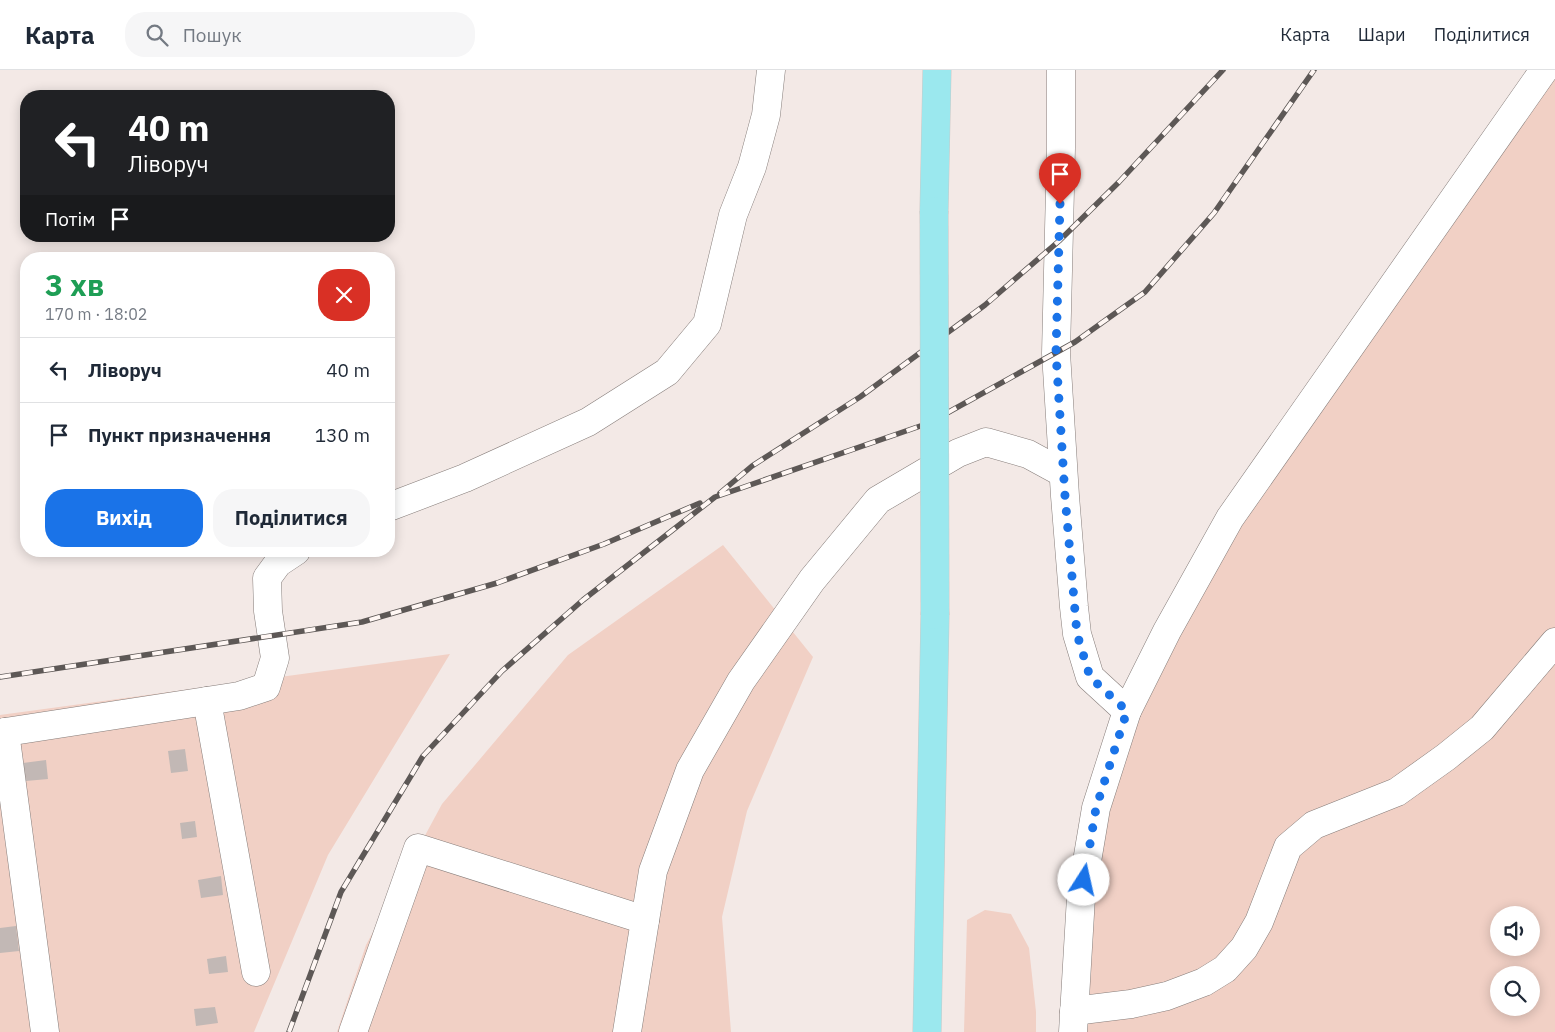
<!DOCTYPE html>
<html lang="uk">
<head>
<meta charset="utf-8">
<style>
  :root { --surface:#fff; --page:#f6f6f7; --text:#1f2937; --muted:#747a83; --line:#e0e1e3; --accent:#1a73e8 }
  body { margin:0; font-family:"IBM Plex Sans",sans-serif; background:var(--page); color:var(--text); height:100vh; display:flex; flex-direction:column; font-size:19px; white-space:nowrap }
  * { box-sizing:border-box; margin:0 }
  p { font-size:16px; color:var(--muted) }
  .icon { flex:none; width:28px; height:28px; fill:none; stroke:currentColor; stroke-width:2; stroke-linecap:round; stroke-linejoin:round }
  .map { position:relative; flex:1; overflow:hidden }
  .drawer { position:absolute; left:20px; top:182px; width:375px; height:305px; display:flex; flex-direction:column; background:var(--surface); border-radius:20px; box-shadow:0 2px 12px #0003 }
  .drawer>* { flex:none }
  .guide { position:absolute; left:20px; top:20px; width:375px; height:152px; border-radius:20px; box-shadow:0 2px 12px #0003; background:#202124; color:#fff; overflow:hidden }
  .buttons { position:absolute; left:1490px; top:836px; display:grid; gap:10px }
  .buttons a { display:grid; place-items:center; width:50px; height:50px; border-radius:50%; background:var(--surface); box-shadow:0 2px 12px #0003; font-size:25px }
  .pin { position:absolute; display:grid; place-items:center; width:42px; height:42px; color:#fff; margin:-51px -21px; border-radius:50% 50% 50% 0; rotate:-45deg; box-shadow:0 0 5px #0007 }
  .pin .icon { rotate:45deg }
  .me { position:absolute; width:55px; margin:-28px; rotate:10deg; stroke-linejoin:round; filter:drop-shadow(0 0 4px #0008) }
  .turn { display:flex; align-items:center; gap:18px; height:105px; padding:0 25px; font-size:22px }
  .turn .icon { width:65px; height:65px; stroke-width:2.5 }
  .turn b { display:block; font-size:35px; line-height:42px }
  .then { display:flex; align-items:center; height:48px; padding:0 25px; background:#0003; gap:10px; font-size:19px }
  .round { display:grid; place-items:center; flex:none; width:52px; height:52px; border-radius:20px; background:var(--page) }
  .summary { display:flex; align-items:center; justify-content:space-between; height:85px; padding:0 25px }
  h1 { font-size:30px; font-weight:700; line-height:38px; color:#1e9e55 }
  .action { display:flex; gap:10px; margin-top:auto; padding:10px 25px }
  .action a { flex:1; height:58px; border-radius:20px; background:var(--accent); color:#fff; font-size:20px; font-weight:700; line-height:58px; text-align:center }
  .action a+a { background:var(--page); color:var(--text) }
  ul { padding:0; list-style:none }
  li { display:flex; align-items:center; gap:15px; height:65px; padding:0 25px; border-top:1px solid var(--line) }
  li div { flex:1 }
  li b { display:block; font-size:19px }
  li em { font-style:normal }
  header { display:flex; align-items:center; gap:30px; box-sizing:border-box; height:70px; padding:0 25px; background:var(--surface); border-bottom:1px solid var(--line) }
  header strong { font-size:24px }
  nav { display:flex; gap:28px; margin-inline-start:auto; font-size:18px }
  .search { width:350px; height:45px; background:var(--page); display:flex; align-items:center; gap:12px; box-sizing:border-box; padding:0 18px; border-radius:20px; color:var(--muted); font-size:19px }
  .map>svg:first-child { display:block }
</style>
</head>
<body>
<header>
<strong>Карта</strong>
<div class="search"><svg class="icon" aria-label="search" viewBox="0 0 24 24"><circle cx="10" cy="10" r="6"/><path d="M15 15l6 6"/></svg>Пошук</div>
<nav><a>Карта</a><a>Шари</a><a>Поділитися</a></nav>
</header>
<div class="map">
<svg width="1555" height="962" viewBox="0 0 1555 962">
  <rect width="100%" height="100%" fill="#f3e9e6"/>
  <g fill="#f1d0c5" fill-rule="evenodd">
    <path d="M1555,0V962H1073L1081,827L1167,561ZM1499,845H1531V878H1499ZM1499,905H1531V938H1499Z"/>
    <path d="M723,475L813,587L747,741L722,847L731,962H337L366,875L442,734L568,585Z"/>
    <path d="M450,584L328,785L254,962H0V645Z"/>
    <path d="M985,840L1011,844L1029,878L1036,942V962H964L967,850Z"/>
  </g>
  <g fill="#c2b8b5">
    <path d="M185,679L188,701L171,703L168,681Z"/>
    <path d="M46,690L48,709L26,711L23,693Z"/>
    <path d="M195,751L197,767L182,769L180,753Z"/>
    <path d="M221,806L223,825L201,828L198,810Z"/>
    <path d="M16,856L19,881L0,883V858Z"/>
    <path d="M226,886L228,902L209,904L207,889Z"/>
    <path d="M215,937L218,953L196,956L194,939Z"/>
  </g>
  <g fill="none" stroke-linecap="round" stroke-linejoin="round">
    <g stroke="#867d7a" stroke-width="29">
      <g id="minor">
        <path d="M1061,0V78L1056,283L1065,426L1074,537L1077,564L1090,607L1127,641"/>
        <path d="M389,437L465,408L588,352L667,302L707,254L733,145L752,97L766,45L771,0"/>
        <path d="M207,631L256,902"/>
        <path d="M5,662L45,962"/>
        <path d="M0,663L239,626L266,617L275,588L268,541L267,508L278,493L296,481"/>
        <path d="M1074,941L1131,934L1167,926L1204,912L1225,899L1244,878L1259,852L1288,777L1314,755L1397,722L1446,687L1482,658L1555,572"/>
        <path d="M353,962L418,778L645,850"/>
        <path d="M627,962L653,801L690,700L741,611L812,510L878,430L958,383L986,372L1028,384L1063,403"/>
        <path d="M1073,962L1081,827L1096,738L1127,641L1167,561L1230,448L1544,0"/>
      </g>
    </g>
    <g stroke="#cac9c8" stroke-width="29">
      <g id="major">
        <path d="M934,141L937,0"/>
        <path d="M927,962L935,545"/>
      </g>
    </g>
    <use href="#minor" stroke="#fff" stroke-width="28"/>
    <use href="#major" stroke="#9be8ee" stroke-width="28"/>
    <g stroke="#5d5856" stroke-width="5.5">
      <g id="rail">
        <path d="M720,423L752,396L860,327L985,235L1059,171L1119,112L1223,0"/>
        <path d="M0,607L362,552L497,513L604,474L700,433"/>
        <path d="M289,962L341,822L423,686L502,601L583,530L715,427L929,353L1075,272L1145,222L1214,143L1314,0"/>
      </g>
    </g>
    <use href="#rail" stroke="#fff7f4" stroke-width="4" stroke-dasharray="11" stroke-linecap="butt"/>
    <g stroke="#cac9c8" stroke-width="29" stroke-linecap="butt">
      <path id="major-bridge" d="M934,141L935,545"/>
    </g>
    <use href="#major-bridge" stroke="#9be8ee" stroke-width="28"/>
  </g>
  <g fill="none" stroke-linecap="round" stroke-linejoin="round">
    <path stroke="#1a73e8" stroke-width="9" stroke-dasharray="0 16.2" d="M1060,134L1056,283L1065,426L1077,564L1090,607L1127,641L1096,738L1084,810"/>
  </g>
</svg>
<div class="buttons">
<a><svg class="icon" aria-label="sound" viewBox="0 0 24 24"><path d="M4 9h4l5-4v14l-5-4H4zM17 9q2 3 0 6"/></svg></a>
<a><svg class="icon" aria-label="search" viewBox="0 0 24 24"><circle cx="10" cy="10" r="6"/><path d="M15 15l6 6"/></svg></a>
</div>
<div class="pin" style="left:1060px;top:134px;background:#d93025"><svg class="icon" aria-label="arrive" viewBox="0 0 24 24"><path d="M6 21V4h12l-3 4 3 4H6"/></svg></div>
<svg class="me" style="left:1084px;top:810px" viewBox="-20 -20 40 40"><circle r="19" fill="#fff"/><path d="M0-13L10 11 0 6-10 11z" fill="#1a73e8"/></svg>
<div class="guide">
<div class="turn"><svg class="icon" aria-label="left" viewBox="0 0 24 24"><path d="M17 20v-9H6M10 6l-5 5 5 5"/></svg><div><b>40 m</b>Ліворуч</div></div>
<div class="then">Потім<svg class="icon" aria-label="arrive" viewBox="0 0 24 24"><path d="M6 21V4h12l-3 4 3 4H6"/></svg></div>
</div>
<section class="drawer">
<div class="summary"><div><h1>3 хв</h1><p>170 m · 18:02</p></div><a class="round" style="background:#d93025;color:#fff"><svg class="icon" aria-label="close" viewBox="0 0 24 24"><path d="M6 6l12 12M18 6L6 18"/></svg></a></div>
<ul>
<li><svg class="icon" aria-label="left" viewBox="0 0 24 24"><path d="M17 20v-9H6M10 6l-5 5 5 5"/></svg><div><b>Ліворуч</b></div><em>40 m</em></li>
<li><svg class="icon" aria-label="arrive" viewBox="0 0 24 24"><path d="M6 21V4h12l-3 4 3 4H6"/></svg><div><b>Пункт призначення</b></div><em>130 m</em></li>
</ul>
<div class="action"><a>Вихід</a><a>Поділитися</a></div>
</section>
</div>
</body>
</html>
